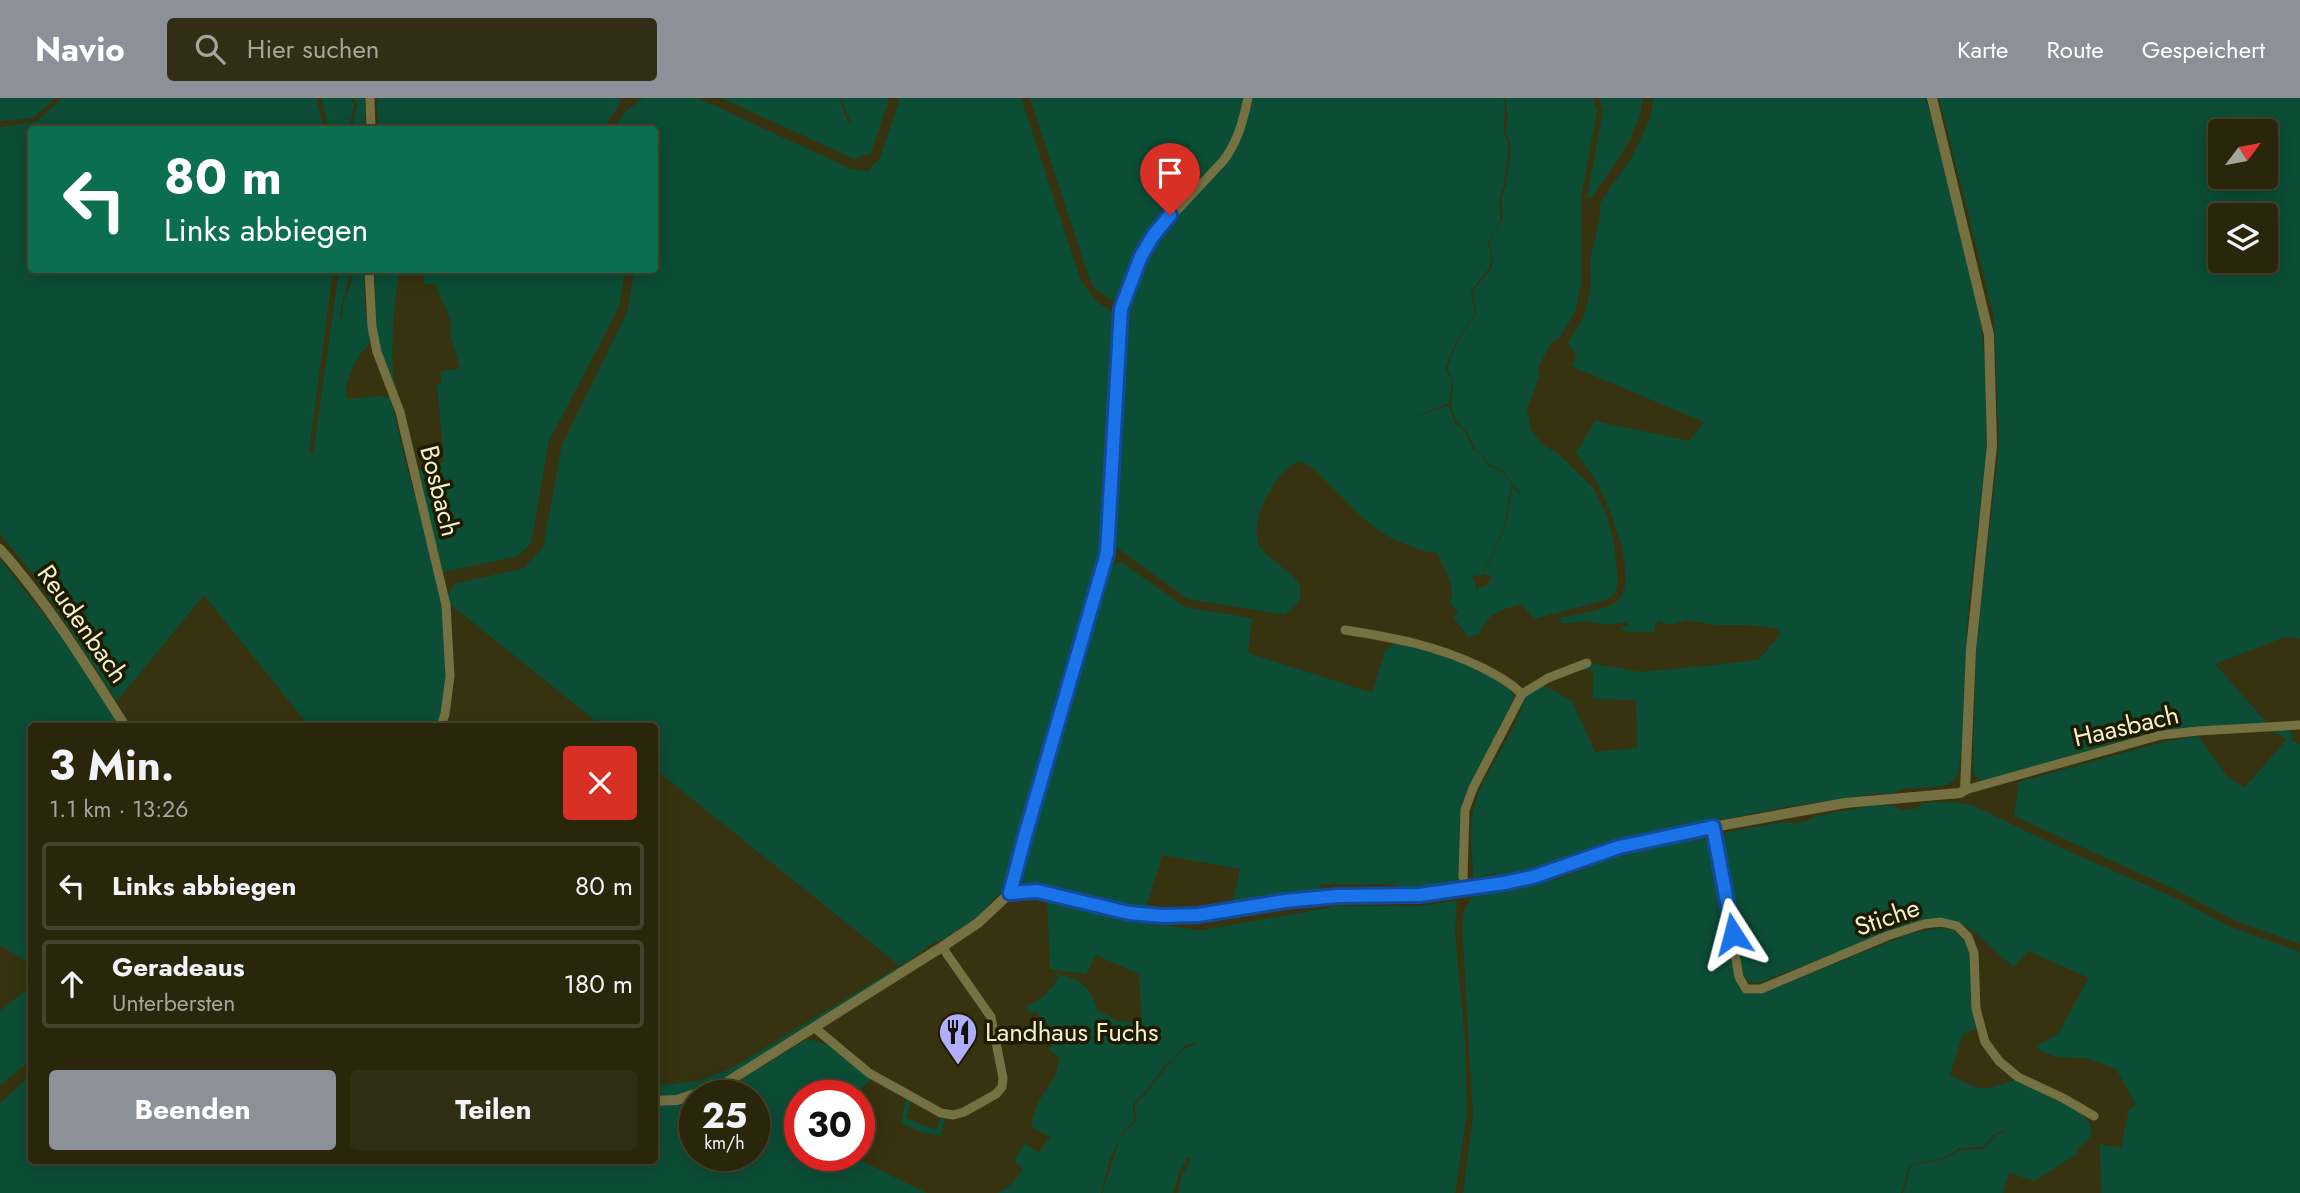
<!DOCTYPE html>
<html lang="de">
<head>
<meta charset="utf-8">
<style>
  :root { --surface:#29260c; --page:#312e15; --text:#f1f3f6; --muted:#a5a59d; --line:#45432d; --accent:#8c9099 }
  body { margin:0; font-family:Jost,sans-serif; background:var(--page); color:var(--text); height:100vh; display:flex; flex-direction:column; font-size:26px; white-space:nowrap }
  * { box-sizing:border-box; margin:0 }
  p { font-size:23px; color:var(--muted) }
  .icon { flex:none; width:38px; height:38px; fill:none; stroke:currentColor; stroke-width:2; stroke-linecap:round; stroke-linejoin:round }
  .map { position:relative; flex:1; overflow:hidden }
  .drawer { position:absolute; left:28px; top:625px; width:630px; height:441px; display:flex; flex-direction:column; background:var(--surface); border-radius:7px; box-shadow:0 4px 18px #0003,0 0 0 2px var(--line) }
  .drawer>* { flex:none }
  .banner { position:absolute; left:28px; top:28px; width:630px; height:147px; border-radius:7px; box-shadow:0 4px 18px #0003,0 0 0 2px var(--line); background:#0b6e4f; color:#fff; overflow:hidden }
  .needle { width:46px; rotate:58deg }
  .controls { position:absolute; left:2208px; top:21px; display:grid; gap:14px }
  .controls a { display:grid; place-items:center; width:70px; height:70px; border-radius:7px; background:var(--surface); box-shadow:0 4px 18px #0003,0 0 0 2px var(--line); font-size:35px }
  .speed { position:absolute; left:679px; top:982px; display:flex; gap:14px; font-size:35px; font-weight:700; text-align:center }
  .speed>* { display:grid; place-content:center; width:91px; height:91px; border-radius:50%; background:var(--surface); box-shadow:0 4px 18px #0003,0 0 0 2px var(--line); line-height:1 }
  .speed small { font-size:18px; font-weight:400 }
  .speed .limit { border:10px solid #d22; background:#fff; color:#111 }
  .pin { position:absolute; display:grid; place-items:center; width:60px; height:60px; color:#fff; margin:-72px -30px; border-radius:50% 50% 50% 0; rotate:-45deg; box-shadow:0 0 7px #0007 }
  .pin .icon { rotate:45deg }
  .me { position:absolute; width:77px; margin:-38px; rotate:351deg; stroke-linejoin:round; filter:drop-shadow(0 0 5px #0008) }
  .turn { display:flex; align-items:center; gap:24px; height:147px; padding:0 21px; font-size:32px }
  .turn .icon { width:91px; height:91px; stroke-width:2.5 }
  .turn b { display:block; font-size:49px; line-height:60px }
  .round { display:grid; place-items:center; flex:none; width:74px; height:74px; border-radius:7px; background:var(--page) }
  .summary { display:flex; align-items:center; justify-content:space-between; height:119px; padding:0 21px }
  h1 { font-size:42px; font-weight:700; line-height:52px }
  .cta { display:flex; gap:14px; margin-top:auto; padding:14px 21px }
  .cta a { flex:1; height:80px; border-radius:7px; background:var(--accent); color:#fff; font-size:28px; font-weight:700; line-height:80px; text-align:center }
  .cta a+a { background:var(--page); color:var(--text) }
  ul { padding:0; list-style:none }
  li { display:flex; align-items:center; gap:21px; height:88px; margin:0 14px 10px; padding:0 7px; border:4px solid var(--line); border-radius:7px }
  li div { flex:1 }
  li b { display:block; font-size:26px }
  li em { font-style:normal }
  header { display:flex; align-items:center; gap:42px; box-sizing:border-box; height:98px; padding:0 35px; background:var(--accent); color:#fff }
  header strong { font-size:33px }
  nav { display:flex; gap:38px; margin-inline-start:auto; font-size:24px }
  .search { width:490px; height:63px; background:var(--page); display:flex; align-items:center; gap:18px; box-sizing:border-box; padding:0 24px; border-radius:7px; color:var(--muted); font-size:26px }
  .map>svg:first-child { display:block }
</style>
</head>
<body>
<header>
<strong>Navio</strong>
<div class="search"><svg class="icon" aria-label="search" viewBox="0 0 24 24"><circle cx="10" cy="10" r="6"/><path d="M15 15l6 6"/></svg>Hier suchen</div>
<nav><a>Karte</a><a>Route</a><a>Gespeichert</a></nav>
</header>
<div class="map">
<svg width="2300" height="1095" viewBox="0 0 2300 1095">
  <rect width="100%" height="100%" fill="#373310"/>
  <g fill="#0c4d36" fill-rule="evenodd">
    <path d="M0,0H55L33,20L0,23Z"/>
    <path d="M63,0H316L324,31L32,32V172H333L309,354L313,356L339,172H350C348,188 341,202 340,219L342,220L344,202L351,186L353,172H364L365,210L370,240L368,248L359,257L349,278L346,288L347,301L379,298L390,300C398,329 404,358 412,388C433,463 463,550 438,628H309L204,497L117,603L33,476L0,436V29L36,24Z"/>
    <path d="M321,0H351L354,7L349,31H329Z"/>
    <path d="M354,0H365V31H352L357,7Z"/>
    <path d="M377,0H621L619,7L603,31L378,32Z"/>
    <path d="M643,0H698L851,71L868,73L880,60L900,0H1021L1081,183L1098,205L1110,212L1117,225L1114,297L1103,453L1006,789L976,820L944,841C932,843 913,860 901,868L902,870L719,984L674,998L655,999V988L699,983L730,971L900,868L655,671L654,628H602L450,506L448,497L454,486L524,470L543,449L562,347L628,212L634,172H654V32L613,31L625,14Z"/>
    <path d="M722,0H840L845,18L853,30L841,0H889L871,55L854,61Z"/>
    <path d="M1030,0H1244L1237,31L1226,54L1149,135L1137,156L1120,199L1111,202L1095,190L1089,180Z"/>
    <path d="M1251,0H1502L1505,4L1504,34L1509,49L1504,86L1499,103L1501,121L1488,145L1492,158L1489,170L1471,193L1475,216L1459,239L1445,269L1452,284L1449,305L1407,322L1449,307L1454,324L1465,334L1474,352L1481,357L1487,367L1501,373L1512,385L1504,430L1482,477L1472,478L1476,488V495L1467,516L1478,490L1486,488L1491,483V477H1483L1505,430L1513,387L1520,398L1519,393L1502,372L1488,366L1482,357L1475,351L1467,334L1456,323L1451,307L1453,284L1447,269L1460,239L1476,216L1473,193L1491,171L1493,158L1490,145L1493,135L1503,121L1501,103L1506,86L1511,49L1506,33L1508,19L1505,0H1593L1597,13L1581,99V188L1575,214L1560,239L1552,244L1538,269L1539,278L1527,312L1531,332L1543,347L1560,357L1594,391L1606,416L1614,443L1618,485L1615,495L1606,502L1534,521L1521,506C1503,511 1485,516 1480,536L1468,539L1453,519L1458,515L1450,504C1457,487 1443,470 1437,455L1427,454L1397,443L1381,434L1363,420L1314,371L1300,363C1276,370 1245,428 1261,450C1272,465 1291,472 1300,488V502L1285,517L1188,501L1112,446L1126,206L1143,159L1155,140L1231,59L1243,33Z"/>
    <path d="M1599,0H1643C1639,38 1612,69 1591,100H1587L1603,13Z"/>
    <path d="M1653,0H1926L1979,209L1985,265L1987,348L1968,512L1963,645L1958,676L1953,683L1944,688L1900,691L1894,695L1874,696L1785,709L1616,743L1521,774L1501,777L1495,775L1473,780C1473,759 1469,736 1473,714C1481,674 1515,640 1525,599L1544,587L1572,603L1595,654L1637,650L1636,602L1593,601V572H1577L1595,566L1640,574L1734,565L1759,561L1781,536L1775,530L1746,527H1715L1687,522L1669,527L1660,523L1655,527L1654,534H1627L1620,531L1629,527L1625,524L1608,527L1585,523L1561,526L1560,520C1575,516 1611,513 1620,500C1637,477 1611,413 1600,391C1594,378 1584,366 1576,355L1595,323L1689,343L1704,324L1571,268L1577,259L1568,245L1584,218L1591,190L1590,162L1600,119V105L1632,59L1650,21Z"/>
    <path d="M1939,0H2300V541L2285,539L2215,566L2267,625L2160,632L1982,683L1973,676L1976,550L1999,347L1994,219ZM2221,33H2266V79H2221ZM2221,117H2266V163H2221Z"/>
    <path d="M424,172H625L619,209L549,343L531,445L518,458L443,474L416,373L444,363L437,286L442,285L440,274L460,270L451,240V223L435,186H424Z"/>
    <path d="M400,173C392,213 391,250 394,290L381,253L376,229L375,179Z"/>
    <path d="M0,461L85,569L120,628H32L31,867L0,847Z"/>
    <path d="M1121,464L1185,509L1252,520L1248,555L1372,595L1385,552L1399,544C1425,551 1506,573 1514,599L1511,606L1467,693L1461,711L1459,780L1456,783C1438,784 1412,798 1396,786H1321L1319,792L1233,804L1240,771L1162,757L1146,810L1040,786H1022L1017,781L1108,469Z"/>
    <path d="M2291,632L2292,643L2300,646V846L2236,823L2174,791L2014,718L2019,684L2163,644L2198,638L2228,679L2244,690L2287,641L2271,633Z"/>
    <path d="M1955,704L1972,707L2061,750L2171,798L2231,829L2300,854V1095H2101L2100,1046L2121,1050L2129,1011L2136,1007L2116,971L2087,960L2055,959L2035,949L2058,936L2089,880L2028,853L2014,869C1980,843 1971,816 1923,821L1759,885L1749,884L1743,876L1721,742L1727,734L1784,724C1793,727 1808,724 1816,718L1877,707L1892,708L1903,712L1919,710L1922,705Z"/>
    <path d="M1696,738L1711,744L1735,880L1743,895L1760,896L1909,836L1941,830L1954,833L1964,842L1970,856L1972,910L1976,931L1963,936L1950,977C1980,994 1982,994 2014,982C2034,992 2128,1023 2076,1051L2078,1055L2035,1083L2009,1075L2003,1095H1903L1911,1068L1946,1060L1960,1052L1983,1051L1997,1036L2005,1035L2007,1030L2005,1033L1996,1035L1983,1049L1959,1050L1946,1059L1910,1067L1901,1095H1463L1473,1017L1462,828L1464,814L1473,798L1488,793L1489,796L1495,795L1496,792L1559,781L1592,768L1594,765Z"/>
    <path d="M1047,801L1126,823L1201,832L1340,808H1417L1457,803L1455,832L1465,945L1467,1015L1455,1095H1178L1181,1080L1191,1061L1188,1059L1179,1075L1173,1095H1102L1119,1044L1125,1039L1124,1034L1137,1021C1131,1002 1139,1005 1148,993C1155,983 1162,974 1170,965C1177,961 1179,954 1186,950C1191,947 1196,947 1199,943L1185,948L1172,963H1169C1161,973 1154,982 1147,992C1138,1004 1129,1001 1135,1021L1122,1034L1124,1039C1110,1050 1106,1077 1101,1095H996C1009,1092 1016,1081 1023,1071L1015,1062L1024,1045L1039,1055L1050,1039L1031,1028L1038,1004L1055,979L1060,960L1049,951L1061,939L1036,914L1028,915L1027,908L1042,900L1059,881L1055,876C1080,879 1093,891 1098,915L1101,914L1118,923L1135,924L1142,928L1139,876L1096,857L1086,876L1050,871Z"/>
    <path d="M31,888V962L0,987V913Z"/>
    <path d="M813,942L830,948L873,980L854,997L800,998V1057H849L927,1095H0V1005L31,977L32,1062H654L655,1008L695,1005V1057H754V998L715,997L804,943Z"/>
    <path d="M906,1000L911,1003L906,1020L936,1032L942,1018L945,1020L940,1038L921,1034L901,1025Z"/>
  </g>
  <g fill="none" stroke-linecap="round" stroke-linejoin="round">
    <g stroke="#767142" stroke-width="9">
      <path d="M370,0L371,32"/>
      <path d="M369,172L372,229L377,254L400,314L446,507L450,578L445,616L441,628"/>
      <path d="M1345,532C1395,540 1435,547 1481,569C1496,577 1510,584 1522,596"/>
      <path d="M1965,692L2161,637L2198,633L2300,627"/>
      <path d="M1713,729L1739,879L1746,891H1761L1887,838L1924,826L1941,824L1957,828L1968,839L1974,855L1976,911L1985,944L1999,963L2018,979L2063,1000L2094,1018"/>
      <path d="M1466,791L1463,779L1465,712L1473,690L1522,596L1548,580L1587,565"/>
      <path d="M1010,795L1025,738L1107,455L1123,201L1141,158L1153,138L1224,62C1238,43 1243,23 1248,0"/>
      <path d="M815,930L869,975L941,1015L953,1017L964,1014L996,996L1002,989L1003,980L991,919L942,849"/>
    </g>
    <g stroke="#767142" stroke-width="10">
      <path d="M0,451C48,505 87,568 125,628"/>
      <path d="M654,1003L677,1002L724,986L942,849L978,825L1010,795L1037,793L1129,815L1163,818L1198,817L1319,799L1419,797L1504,785L1533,779L1619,749L1713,729L1845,705L1960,695L1965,692L1971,552L1992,347L1989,237L1932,0"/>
    </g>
  </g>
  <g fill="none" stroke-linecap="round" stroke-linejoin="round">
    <g stroke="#114b97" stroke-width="18">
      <path id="route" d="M1170,117L1153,138L1141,158L1121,211L1107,455L1025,738L1010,795L1037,793L1129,815L1163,818L1198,817L1285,803L1338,798L1419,797L1504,785L1533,779L1619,749L1713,729L1733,836"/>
    </g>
    <use href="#route" stroke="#1a73e8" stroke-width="12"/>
  </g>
  <defs>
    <g id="restaurant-pin" transform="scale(2.0125)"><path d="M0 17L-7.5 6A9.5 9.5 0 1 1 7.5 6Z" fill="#aeaefb" stroke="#1e1b01"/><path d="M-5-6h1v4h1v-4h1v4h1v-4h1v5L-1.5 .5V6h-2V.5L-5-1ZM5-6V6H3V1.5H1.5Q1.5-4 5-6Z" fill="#111"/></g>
  </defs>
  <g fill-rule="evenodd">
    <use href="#restaurant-pin" x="958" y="934"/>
  </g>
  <g text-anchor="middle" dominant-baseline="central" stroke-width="7" stroke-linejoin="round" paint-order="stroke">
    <g font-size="26" fill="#f2efce" stroke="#1e1b01">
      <text transform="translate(440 393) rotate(76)">Bosbach</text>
      <text transform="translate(83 526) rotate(55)">Reudenbach</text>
      <text transform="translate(2126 628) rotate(-13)">Haasbach</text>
      <text transform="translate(1887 819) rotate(-19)">Stiche</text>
    </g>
    <g font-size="26" fill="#f2efce" stroke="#1e1b01" text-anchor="start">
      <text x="985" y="934">Landhaus Fuchs</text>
    </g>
  </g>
</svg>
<div class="controls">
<a><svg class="needle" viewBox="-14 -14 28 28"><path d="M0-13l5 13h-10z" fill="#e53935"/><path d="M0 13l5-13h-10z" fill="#a5a59d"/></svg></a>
<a><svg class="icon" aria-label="layers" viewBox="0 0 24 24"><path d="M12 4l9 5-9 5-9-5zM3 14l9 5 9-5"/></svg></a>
</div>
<div class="speed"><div>25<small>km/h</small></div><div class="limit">30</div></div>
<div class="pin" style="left:1170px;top:117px;background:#d93025"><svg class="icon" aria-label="arrive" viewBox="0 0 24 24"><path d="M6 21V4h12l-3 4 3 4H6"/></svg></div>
<svg class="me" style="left:1733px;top:836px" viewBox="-20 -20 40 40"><path d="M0-17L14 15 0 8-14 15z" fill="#1a73e8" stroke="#fff" stroke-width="4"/></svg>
<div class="banner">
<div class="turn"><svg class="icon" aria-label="left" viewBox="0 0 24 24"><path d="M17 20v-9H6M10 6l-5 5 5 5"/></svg><div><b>80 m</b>Links abbiegen</div></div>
</div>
<section class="drawer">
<div class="summary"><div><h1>3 Min.</h1><p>1.1 km · 13:26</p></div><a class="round" style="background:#d93025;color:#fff"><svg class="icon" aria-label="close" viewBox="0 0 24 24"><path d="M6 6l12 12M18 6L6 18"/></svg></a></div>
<ul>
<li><svg class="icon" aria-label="left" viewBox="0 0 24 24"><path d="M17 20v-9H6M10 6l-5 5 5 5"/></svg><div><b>Links abbiegen</b></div><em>80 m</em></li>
<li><svg class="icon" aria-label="ahead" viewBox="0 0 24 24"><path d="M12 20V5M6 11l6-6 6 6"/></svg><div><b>Geradeaus</b><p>Unterbersten</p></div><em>180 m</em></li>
</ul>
<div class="cta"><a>Beenden</a><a>Teilen</a></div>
</section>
</div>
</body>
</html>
